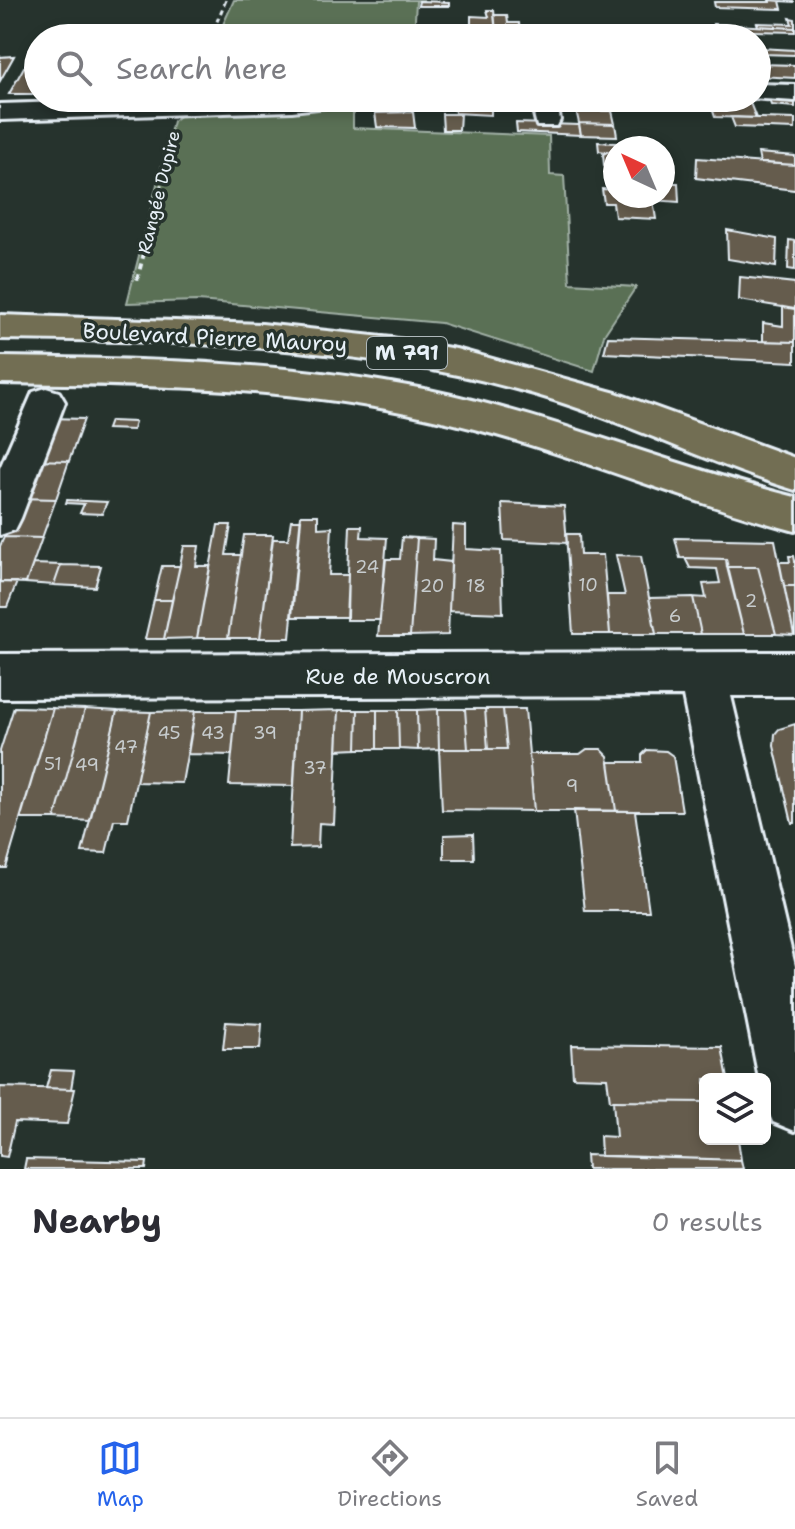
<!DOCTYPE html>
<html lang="en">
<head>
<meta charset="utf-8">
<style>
  :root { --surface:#fff; --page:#f2f2f3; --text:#2b2b33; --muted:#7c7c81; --line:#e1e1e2; --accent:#2563eb }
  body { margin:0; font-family:"Shantell Sans",sans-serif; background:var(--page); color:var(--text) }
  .controls { position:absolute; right:24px; bottom:24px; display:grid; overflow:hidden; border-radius:12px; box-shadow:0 4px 12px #0003 }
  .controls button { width:72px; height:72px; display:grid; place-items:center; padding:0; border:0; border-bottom:2px solid var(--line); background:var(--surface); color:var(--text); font:40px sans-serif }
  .compass { position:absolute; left:603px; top:136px; width:72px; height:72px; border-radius:50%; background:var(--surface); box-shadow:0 4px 12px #0003; rotate:316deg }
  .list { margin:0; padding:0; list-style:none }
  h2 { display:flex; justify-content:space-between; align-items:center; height:104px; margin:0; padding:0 32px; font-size:34px }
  h2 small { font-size:26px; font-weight:400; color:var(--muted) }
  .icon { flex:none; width:44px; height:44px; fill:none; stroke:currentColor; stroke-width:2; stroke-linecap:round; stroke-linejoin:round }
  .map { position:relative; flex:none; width:795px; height:1169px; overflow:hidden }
  .search { position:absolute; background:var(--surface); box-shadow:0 4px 12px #0003; left:24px; right:24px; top:24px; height:88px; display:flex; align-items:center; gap:20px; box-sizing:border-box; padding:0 28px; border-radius:44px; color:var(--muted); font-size:30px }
  .sheet { height:248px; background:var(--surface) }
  nav { display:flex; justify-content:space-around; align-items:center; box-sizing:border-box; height:112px; border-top:2px solid var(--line); background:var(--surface); font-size:22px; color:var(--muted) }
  nav a { display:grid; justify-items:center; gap:4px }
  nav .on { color:var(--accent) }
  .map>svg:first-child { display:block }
  .green { fill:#5a7054; stroke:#a1b0a6; stroke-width:2 }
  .building { fill:#655c4e; stroke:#e8f1f8; stroke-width:2 }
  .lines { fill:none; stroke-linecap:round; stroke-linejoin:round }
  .minor-casing { stroke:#e8f1f8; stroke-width:6 }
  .major-casing { stroke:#e8f1f8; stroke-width:6 }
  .path-far1 { stroke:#e8f1f8; stroke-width:3; stroke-dasharray:5 4; stroke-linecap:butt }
  .path { stroke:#e8f1f8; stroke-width:4; stroke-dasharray:6 5; stroke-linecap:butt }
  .minor { fill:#26332d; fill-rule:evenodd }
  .major { fill:#726e52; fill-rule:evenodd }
  .labels { text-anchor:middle; stroke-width:7; stroke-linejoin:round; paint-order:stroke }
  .far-street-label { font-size:18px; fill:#e8f1f8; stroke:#26332d }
  .number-label { font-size:18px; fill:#c7ccce }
  .shield { fill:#26332d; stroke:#aeb8bb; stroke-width:2 }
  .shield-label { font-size:20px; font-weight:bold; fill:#e8f1f8 }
  .street-label { font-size:22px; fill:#e8f1f8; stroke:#26332d }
</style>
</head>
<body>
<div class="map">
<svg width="795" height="1169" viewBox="0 0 795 1169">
  <rect width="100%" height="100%" fill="#26332d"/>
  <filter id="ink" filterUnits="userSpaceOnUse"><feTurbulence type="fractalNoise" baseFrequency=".0125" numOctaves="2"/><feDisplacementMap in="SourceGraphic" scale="16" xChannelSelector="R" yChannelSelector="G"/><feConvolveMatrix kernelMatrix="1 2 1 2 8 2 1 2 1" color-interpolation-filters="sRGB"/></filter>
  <g filter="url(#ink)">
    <!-- green -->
    <path class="green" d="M 234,0 L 424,0 L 416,1 L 414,38 L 217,38 Z
      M 353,104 L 353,128 L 549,136 L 550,175 L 564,176 L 570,283 L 636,287 L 604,335 L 594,371 L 441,323 L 198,301 L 127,303 L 173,121 L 189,109 Z"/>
    <!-- building -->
    <path class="building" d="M 769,0 L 795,2 L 780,1 L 782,9 L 715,7 L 714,2 L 770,2 Z
      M 419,1 L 449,2 L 449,6 L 418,6 Z
      M 487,10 L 494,10 L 496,33 L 471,33 L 471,16 L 489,17 Z
      M 494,15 L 507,15 L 508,23 L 519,23 L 520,33 L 496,33 Z
      M 790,18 L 795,19 L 795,28 L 758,26 L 757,23 L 792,24 Z
      M 713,24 L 795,28 L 795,32 L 714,30 Z
      M 759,48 L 795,50 L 795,55 L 761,54 Z
      M 14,56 L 0,81 L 0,57 Z
      M 757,60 L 759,64 L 795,65 L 795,78 L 757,76 Z
      M 24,67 L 38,67 L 38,94 L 9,94 Z
      M 768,97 L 795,98 L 795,107 L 771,105 Z
      M 375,98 L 397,98 L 399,112 L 376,113 Z
      M 442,98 L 477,98 L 478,105 L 454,104 L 454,102 L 442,101 Z
      M 609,98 L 612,111 L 587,110 L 586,102 L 575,101 L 574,98 Z
      M 722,98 L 748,98 L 756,118 L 715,117 L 711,105 L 725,106 Z
      M 454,104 L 491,106 L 491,115 L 455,113 Z
      M 576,110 L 612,111 L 615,124 L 579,123 Z
      M 413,112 L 415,128 L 377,127 L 375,113 Z
      M 442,114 L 460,114 L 459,130 L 443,130 Z
      M 731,117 L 795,119 L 795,129 L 735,127 Z
      M 516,123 L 579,125 L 581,135 L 517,132 Z
      M 579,123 L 615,124 L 617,136 L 581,135 Z
      M 598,142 L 647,145 L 647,148 L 615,148 L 615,165 L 604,165 L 603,154 L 607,152 L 599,151 Z
      M 758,153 L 795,156 L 795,165 L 760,163 Z
      M 697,158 L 795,165 L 795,190 L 696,178 Z
      M 663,183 L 678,183 L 679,202 L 653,200 L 656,219 L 615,217 L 613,203 L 604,203 L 602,189 L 615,190 L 615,196 L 663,196 Z
      M 727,230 L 777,239 L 776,267 L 728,259 Z
      M 789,240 L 795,241 L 795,270 L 788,269 Z
      M 740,277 L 795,283 L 795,309 L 739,300 Z
      M 783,307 L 795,309 L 795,342 L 763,341 L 763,323 L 783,326 Z
      M 608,337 L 795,342 L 795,362 L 604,353 Z
      M 50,418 L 84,419 L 69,461 L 34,460 Z
      M 110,421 L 135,422 L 133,430 L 107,429 Z
      M 34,460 L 69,461 L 56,499 L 19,498 Z
      M 19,498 L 56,499 L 42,538 L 4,537 Z
      M 67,500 L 85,501 L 107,502 L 102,514 L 80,513 L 84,504 L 66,503 Z
      M 502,503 L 564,506 L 567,543 L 504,540 Z
      M 301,515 L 318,515 L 318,528 L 332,527 L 329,575 L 348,575 L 347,617 L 291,617 Z
      M 291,520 L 301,520 L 290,638 L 260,638 L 273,539 L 288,539 Z
      M 218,525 L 231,525 L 226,555 L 241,555 L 228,638 L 197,638 Z
      M 453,525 L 466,526 L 466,549 L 501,551 L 503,613 L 449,611 Z
      M 350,526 L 362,526 L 361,537 L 387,538 L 380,620 L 346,620 Z
      M 566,534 L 579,534 L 580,555 L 603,555 L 610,634 L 573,634 Z
      M 244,535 L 273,535 L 260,638 L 228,638 Z
      M 4,537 L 42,538 L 26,583 L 0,582 L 0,546 Z
      M 402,537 L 417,538 L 410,636 L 378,636 L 386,559 L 400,559 Z
      M 417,538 L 434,539 L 433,560 L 451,562 L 448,635 L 410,636 Z
      M 675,538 L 775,540 L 794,635 L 776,634 L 758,567 L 727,567 L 726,559 L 680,558 Z
      M 184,546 L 199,546 L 196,566 L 210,566 L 197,638 L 164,639 Z
      M 616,555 L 641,556 L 656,634 L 610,634 L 607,595 L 625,595 Z
      M 789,556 L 794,556 L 795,561 L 795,586 L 784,586 L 779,562 L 790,562 Z
      M 685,558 L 726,559 L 744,634 L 701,634 L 693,597 L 706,598 L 703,584 L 720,583 L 717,569 L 690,568 Z
      M 33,564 L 61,565 L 54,585 L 26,583 Z
      M 61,565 L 101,566 L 95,587 L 54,585 Z
      M 162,566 L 180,566 L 172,600 L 154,600 Z
      M 727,567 L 758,567 L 776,634 L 744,634 Z
      M 0,582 L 17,582 L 7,607 L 0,607 Z
      M 784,586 L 795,586 L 795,635 L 794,635 Z
      M 693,597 L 701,634 L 656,634 L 649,598 Z
      M 154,600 L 172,600 L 164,639 L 145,639 Z
      M 14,707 L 53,708 L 6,868 L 0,868 L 0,751 Z
      M 53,708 L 85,709 L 55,819 L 20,819 Z
      M 85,709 L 117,711 L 90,821 L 55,819 Z
      M 438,709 L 439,749 L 418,750 L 417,710 Z
      M 438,709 L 465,709 L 468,749 L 439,749 Z
      M 465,709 L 485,709 L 488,749 L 468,749 Z
      M 485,709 L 503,709 L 507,749 L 488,749 Z
      M 503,709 L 525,709 L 534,811 L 442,810 L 439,749 L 507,749 Z
      M 339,710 L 358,710 L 357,749 L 337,750 Z
      M 339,710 L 334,824 L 319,823 L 318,847 L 290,848 L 298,711 Z
      M 358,710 L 377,710 L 377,749 L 357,749 Z
      M 377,710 L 398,710 L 399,749 L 377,749 Z
      M 398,710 L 417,710 L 418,750 L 399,749 Z
      M 117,711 L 151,712 L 128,820 L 114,820 L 106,853 L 82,852 Z
      M 195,711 L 236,711 L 232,755 L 188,754 Z
      M 195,711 L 182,783 L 136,782 L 151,712 Z
      M 236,711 L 298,711 L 294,786 L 229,785 Z
      M 795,724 L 795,823 L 792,823 L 774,746 L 775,734 L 779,729 Z
      M 587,749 L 601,749 L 608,756 L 616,811 L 534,811 L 529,754 L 580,754 Z
      M 647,750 L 666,751 L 673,756 L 682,811 L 616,811 L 609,762 L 642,762 L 642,755 Z
      M 574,810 L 635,811 L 649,911 L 585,911 Z
      M 473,834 L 474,859 L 444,859 L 444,835 Z
      M 226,1022 L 262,1024 L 260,1049 L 223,1049 Z
      M 571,1045 L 722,1047 L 728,1079 L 705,1079 L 705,1102 L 610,1101 L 607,1078 L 573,1077 Z
      M 51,1070 L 74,1071 L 71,1089 L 46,1088 Z
      M 0,1087 L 75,1089 L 67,1124 L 15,1122 L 7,1157 L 0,1156 Z
      M 613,1101 L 705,1102 L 705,1139 L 738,1139 L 741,1160 L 601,1156 L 600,1136 L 616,1137 Z
      M 586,1155 L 741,1160 L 743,1169 L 587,1169 Z
      M 26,1159 L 147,1162 L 146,1169 L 24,1169 Z"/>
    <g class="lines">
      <!-- minor casing -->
      <g class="minor-casing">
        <path id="minor" d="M 757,84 L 795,85 L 795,101 L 750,98 L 757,98 Z
          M 197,98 L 356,98 L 352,104 L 292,111 L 0,120 L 0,104 Z
          M 530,98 L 556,98 L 560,120 L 557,126 L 537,126 Z
          M 46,388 L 59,392 L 65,402 L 21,518 L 15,530 L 0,535 L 0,468 L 33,392 Z
          M 795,652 L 795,696 L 731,696 L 795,966 L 795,1131 L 773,1122 L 765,1103 L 765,1079 L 759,1079 L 683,696 L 0,698 L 0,654 Z"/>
      </g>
      <!-- major casing -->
      <g class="major-casing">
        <path id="major" d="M 0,315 L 262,324 L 392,338 L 456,349 L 616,393 L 795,458 L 795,490 C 700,461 612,414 516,389 C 348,344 173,341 0,339 Z
          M 0,357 C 143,359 288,361 429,390 C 553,416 672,466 795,497 L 795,531 C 672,498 554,445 429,418 C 289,386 143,385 0,383 Z"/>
      </g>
      <!-- path-far1 -->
      <path class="path-far1" d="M 210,38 L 226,0
        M 160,189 L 174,134"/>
      <!-- path -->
      <path class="path" d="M 137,280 L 161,187"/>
      <!-- minor -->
      <use href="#minor" class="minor"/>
      <!-- major -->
      <use href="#major" class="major"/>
    </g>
  </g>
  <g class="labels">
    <!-- far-street labels -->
    <g class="far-street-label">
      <text transform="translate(159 192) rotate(-76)" y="6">Rangée Dupire</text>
    </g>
    <!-- number labels -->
    <g class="number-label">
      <text x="367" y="573">24</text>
      <text x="588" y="591">10</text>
      <text x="432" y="592">20</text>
      <text x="476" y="592">18</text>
      <text x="751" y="607">2</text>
      <text x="675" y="622">6</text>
      <text x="169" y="739">45</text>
      <text x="213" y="739">43</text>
      <text x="265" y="739">39</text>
      <text x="126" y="753">47</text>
      <text x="53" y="770">51</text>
      <text x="87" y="771">49</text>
      <text x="315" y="774">37</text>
      <text x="572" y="792">9</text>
    </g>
    <!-- shield labels -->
    <rect class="shield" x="367" y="337" width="80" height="32" rx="6"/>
    <g class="shield-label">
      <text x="407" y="360">M 791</text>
    </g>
    <!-- street labels -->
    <g class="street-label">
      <text transform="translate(215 337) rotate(3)" y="8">Boulevard Pierre Mauroy</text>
      <text x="398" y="684">Rue de Mouscron</text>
    </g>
  </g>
</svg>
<div class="controls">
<button><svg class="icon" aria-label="layers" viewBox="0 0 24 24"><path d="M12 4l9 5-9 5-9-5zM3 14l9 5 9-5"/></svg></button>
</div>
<svg class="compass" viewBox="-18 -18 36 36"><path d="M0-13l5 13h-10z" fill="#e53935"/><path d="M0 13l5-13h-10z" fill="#7c7c81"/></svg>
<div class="search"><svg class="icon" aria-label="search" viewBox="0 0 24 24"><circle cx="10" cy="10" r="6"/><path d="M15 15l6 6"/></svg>Search here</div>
</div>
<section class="sheet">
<h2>Nearby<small>0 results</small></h2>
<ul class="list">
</ul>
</section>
<nav>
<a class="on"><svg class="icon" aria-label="map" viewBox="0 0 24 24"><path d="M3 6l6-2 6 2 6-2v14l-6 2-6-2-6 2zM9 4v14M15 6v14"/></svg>Map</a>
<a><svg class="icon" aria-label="directions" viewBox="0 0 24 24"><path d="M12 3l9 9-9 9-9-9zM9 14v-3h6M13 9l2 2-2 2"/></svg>Directions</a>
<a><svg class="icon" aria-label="saved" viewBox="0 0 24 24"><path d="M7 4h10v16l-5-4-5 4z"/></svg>Saved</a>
</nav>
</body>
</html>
